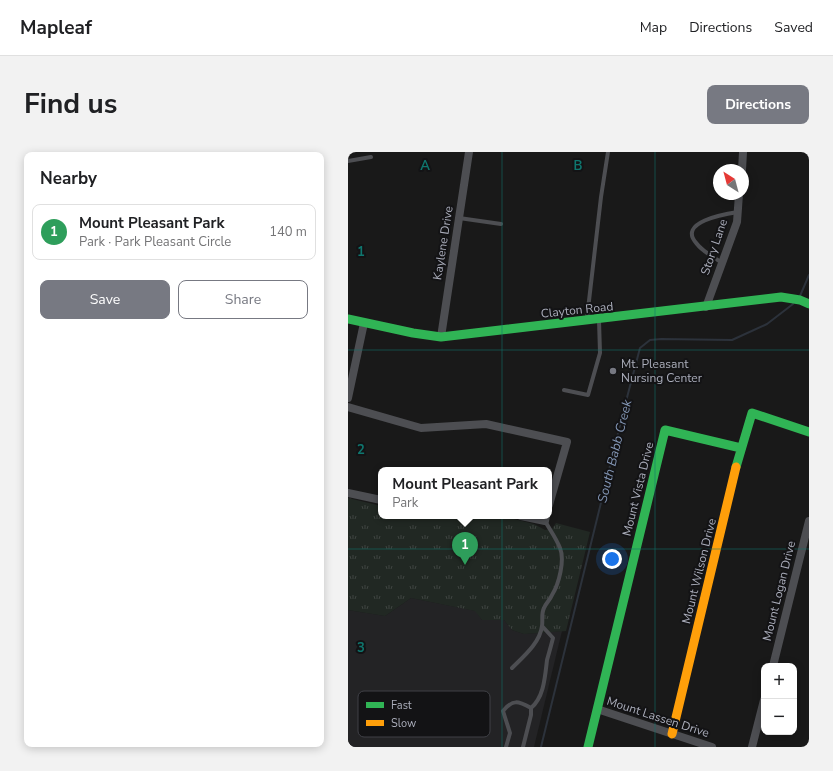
<!DOCTYPE html>
<html lang="en">
<head>
<meta charset="utf-8">
<style>
  :root { --surface:#fff; --page:#f2f2f2; --text:#202124; --muted:#757577; --line:#e0e0e0; --accent:#777982 }
  body { margin:0; font-family:"Nunito Sans",sans-serif; background:var(--page); color:var(--text) }
  .controls { position:absolute; right:12px; bottom:12px; display:grid; overflow:hidden; border-radius:8px; box-shadow:0 2px 10px #0003 }
  .controls button { width:36px; height:36px; display:grid; place-items:center; padding:0; border:0; border-bottom:1px solid var(--line); background:var(--surface); color:var(--text); font:20px sans-serif }
  .compass { position:absolute; left:365px; top:12px; width:36px; height:36px; border-radius:50%; background:var(--surface); box-shadow:0 2px 10px #0003; rotate:324deg }
  .you { position:absolute; left:264px; top:407px; width:14px; height:14px; margin:-10px; border:3px solid #fff; border-radius:50%; background:#1a73e8; box-shadow:0 0 0 6px #1a73e833 }
  .badge { display:grid; place-items:center; width:26px; height:26px; border-radius:50%; background:var(--accent); color:#fff; font-size:13px; font-weight:700 }
  .pin { position:absolute; translate:-50% -33px; filter:drop-shadow(0 1px 2px #0008) }
  .pin::after { content:''; position:absolute; top:21px; width:14px; height:12px; background:inherit; clip-path:polygon(0 0,100% 0,50% 100%) }
  .popup { position:absolute; left:30px; top:315px; width:174px; height:52px; box-sizing:border-box; display:grid; place-content:center; border-radius:8px; background:var(--surface); filter:drop-shadow(0 1px 3px #0005); font-size:13px; white-space:nowrap; color:var(--muted) }
  .popup b { font-size:15px; color:var(--text) }
  .popup::after { content:''; position:absolute; left:50%; top:100%; margin-left:-8px; border:8px solid transparent; border-top-color:var(--surface) }
  .list { margin:0; padding:0; list-style:none }
  h2 { display:flex; justify-content:space-between; align-items:center; height:52px; margin:0; padding:0 16px; font-size:17px }
  h2 small { font-size:13px; font-weight:400; color:var(--muted) }
  .list li { display:grid; grid-template-columns:26px 1fr auto; gap:12px; align-items:center; box-sizing:border-box; height:56px; margin:0 8px 8px; padding:0 8px; border:1px solid var(--line); border-radius:8px }
  .list b { display:block; font-size:15px; white-space:nowrap }
  .list p { margin:0; font-size:13px; white-space:nowrap; color:var(--muted) }
  .list em { font-size:13px; font-style:normal; color:var(--muted) }
  .actions { display:flex; gap:8px; padding:12px 16px }
  .actions a { flex:1; padding:9px 0; border:1px solid var(--accent); border-radius:8px; text-align:center; font-size:14px; color:var(--accent) }
  .actions .main { background:var(--accent); color:#fff }
  .map { position:relative; flex:none; width:461px; height:595px; overflow:hidden; border-radius:8px }
  header { display:flex; align-items:center; gap:24px; box-sizing:border-box; height:56px; padding:0 20px; background:var(--surface); border-bottom:1px solid var(--line) }
  header strong { font-size:19px }
  nav { display:flex; gap:22px; margin-inline-start:auto; font-size:14px }
  .intro { display:flex; align-items:center; justify-content:space-between; box-sizing:border-box; height:96px; padding:0 24px }
  h1 { margin:0; font-size:28px }
  .button { padding:10px 18px; border-radius:8px; background:var(--accent); color:#fff; font-size:14px; font-weight:700 }
  main { display:flex; gap:24px; padding:0 24px }
  aside { flex:1; background:var(--surface); border-radius:8px; box-shadow:0 2px 10px #0003 }
  .map>svg:first-child { display:block }
  .built { fill:#232325 }
  .park { fill:url(#park-tufts) }
  .lines { fill:none; stroke-linecap:round; stroke-linejoin:round }
  .stream { stroke:#2c323b; stroke-width:2 }
  .lane { stroke:#4d4e52; stroke-width:4 }
  .street { stroke:#4d4e52; stroke-width:8 }
  .fast { stroke:#30b455; stroke-width:9 }
  .slow { stroke:#ff9f0a; stroke-width:9 }
  .grid { fill:none; stroke:#0f766e; stroke-width:1; stroke-opacity:0.55 }
  .poi-dot { fill:#777982; stroke:#131315; stroke-width:1.5 }
  .labels { text-anchor:middle; stroke-width:4; stroke-linejoin:round; paint-order:stroke }
  .street-label { font-size:12px; fill:#aaadba; stroke:#131315 }
  .poi-label { font-size:12px; fill:#aaadba; stroke:#131315; text-anchor:start }
  .water-label { font-size:13px; font-style:italic; fill:#8295b4; stroke:#131315 }
  .key { fill:#131315; stroke:#404147; stroke-width:1 }
  .key-label { font-size:11px; fill:#aaadba }
  .grid-label { font-size:13px; text-anchor:middle; font-weight:bold; fill:#0f766e; stroke:#131315; stroke-width:4; stroke-linejoin:round; paint-order:stroke }
</style>
</head>
<body>
<header>
<strong>Mapleaf</strong>
<nav><a>Map</a><a>Directions</a><a>Saved</a></nav>
</header>
<div class="intro"><h1>Find us</h1><a class="button">Directions</a></div>
<main>
<aside>
<h2>Nearby<small></small></h2>
<ul class="list">
<li><span class="badge" style="background:#2e9e5b">1</span><div><b>Mount Pleasant Park</b><p>Park · Park Pleasant Circle</p></div><em>140 m</em></li>
</ul>
<div class="actions"><a class="main">Save</a><a>Share</a></div>
</aside>
<div class="map">
<svg width="461" height="595" viewBox="0 0 461 595">
  <defs>
    <pattern id="park-tufts" width="24" height="20" patternUnits="userSpaceOnUse"><rect width="24" height="20" fill="#212823"/><path d="M3 7l-1-3M5 7V3M7 7l1-3M15 17l-1-3M17 17v-4M19 17l1-3" fill="none" stroke="#3f4441"/></pattern>
  </defs>
  <rect width="100%" height="100%" fill="#191919"/>
  <!-- built -->
  <path class="built" d="M 63,446 L 128,459 L 134,468 L 156,468 L 164,478 L 176,482 L 214,479 L 186,595 L 0,595 L 0,458 L 37,464 Z"/>
  <!-- park -->
  <path class="park" d="M 0,346 L 33,354 L 33,364 L 154,364 L 186,372 L 197,378 L 204,377 L 208,371 L 242,380 L 218,479 L 176,482 L 164,478 L 156,468 L 134,468 L 127,459 L 63,446 L 37,464 L 0,458 Z"/>
  <g class="lines">
    <!-- stream -->
    <path class="stream" d="M 452,144 L 461,123
      M 193,595 L 276,257 L 292,196 L 302,188 L 313,187 L 384,188 L 419,172 L 445,152"/>
    <!-- lane -->
    <path class="lane" d="M 0,9 L 23,5
      M 111,66 L 153,72
      M 374,111 C 366,105 355,100 349,92 C 328,70 377,62 390,60
      M 239,166 L 253,45 L 260,0
      M 216,238 L 240,243 L 252,201 L 251,168
      M 164,516 C 175,505 192,491 194,474 C 195,468 193,462 196,456 C 198,451 202,448 204,443 C 211,432 217,408 212,396 C 208,386 202,378 197,369
      M 183,556 C 196,545 197,525 199,508 C 201,501 203,494 205,486 L 194,474
      M 158,595 L 162,581 L 155,559 C 165,547 170,549 183,556
      M 175,595 L 183,563 L 183,556"/>
    <!-- street -->
    <path class="street" d="M 394,18 L 395,0
      M 358,155 L 389,70 L 391,42
      M 93,185 L 121,0
      M 0,246 L 16,171
      M 0,255 L 73,276 L 138,272 L 219,290 L 201,353
      M 0,341 L 33,348
      M 173,364 L 197,369 L 198,364
      M 425,514 L 461,369
      M 249,557 L 364,595
      M 404,595 L 416,548"/>
    <!-- fast -->
    <path class="fast" d="M 0,167 L 65,181 L 93,185 L 433,145 L 452,148 L 461,152
      M 388,315 L 404,261 L 461,280
      M 240,595 L 317,278 L 393,296"/>
    <!-- slow -->
    <path class="slow" d="M 324,582 L 388,315"/>
  </g>
  <!-- grid -->
  <path class="grid" d="M 154,0 L 154,595M 307,0 L 307,595M 0,198 L 461,198M 0,397 L 461,397"/>
  <!-- markers -->
  <circle class="poi-dot" cx="265" cy="219" r="4"/>
  <g class="labels">
    <!-- street labels -->
    <g class="street-label">
      <text transform="translate(95 91) rotate(-81)" y="4">Kaylene Drive</text>
      <text transform="translate(366 95) rotate(-71)" y="4">Story Lane</text>
      <text transform="translate(229 158) rotate(-6)" y="4">Clayton Road</text>
      <text transform="translate(290 337) rotate(-76)" y="4">Mount Vista Drive</text>
      <text transform="translate(351 419) rotate(-76)" y="4">Mount Wilson Drive</text>
      <text transform="translate(431 439) rotate(-76)" y="4">Mount Logan Drive</text>
      <text transform="translate(310 565) rotate(18)" y="4">Mount Lassen Drive</text>
    </g>
    <!-- poi labels -->
    <g class="poi-label">
      <text x="273" y="216">Mt. Pleasant<tspan x="273" dy="14">Nursing Center</tspan></text>
    </g>
    <!-- water labels -->
    <g class="water-label">
      <text transform="translate(266 299) rotate(-76)" y="5">South Babb Creek</text>
    </g>
  </g>
  <!-- legend -->
  <rect x="10" y="539" width="132" height="46" rx="6" class="key"/>
  <rect x="18" y="550" width="18" height="6" fill="#30b455"/>
  <rect x="18" y="568" width="18" height="6" fill="#ff9f0a"/>
  <g class="key-label">
    <text x="43" y="557">Fast</text>
    <text x="43" y="575">Slow</text>
  </g>
  <g class="grid-label">
    <text x="77" y="18">A</text>
    <text x="230" y="18">B</text>
    <text x="13" y="104">1</text>
    <text x="13" y="302">2</text>
    <text x="13" y="500">3</text>
  </g>
</svg>
<div class="controls">
<button>+</button>
<button>−</button>
</div>
<svg class="compass" viewBox="-18 -18 36 36"><path d="M0-13l5 13h-10z" fill="#e53935"/><path d="M0 13l5-13h-10z" fill="#757577"/></svg>
<div class="you"></div>
<div class="pin badge" style="left:117px;top:413px;background:#2e9e5b">1</div>
<div class="popup"><b>Mount Pleasant Park</b>Park</div>
</div>
</main>
</body>
</html>
